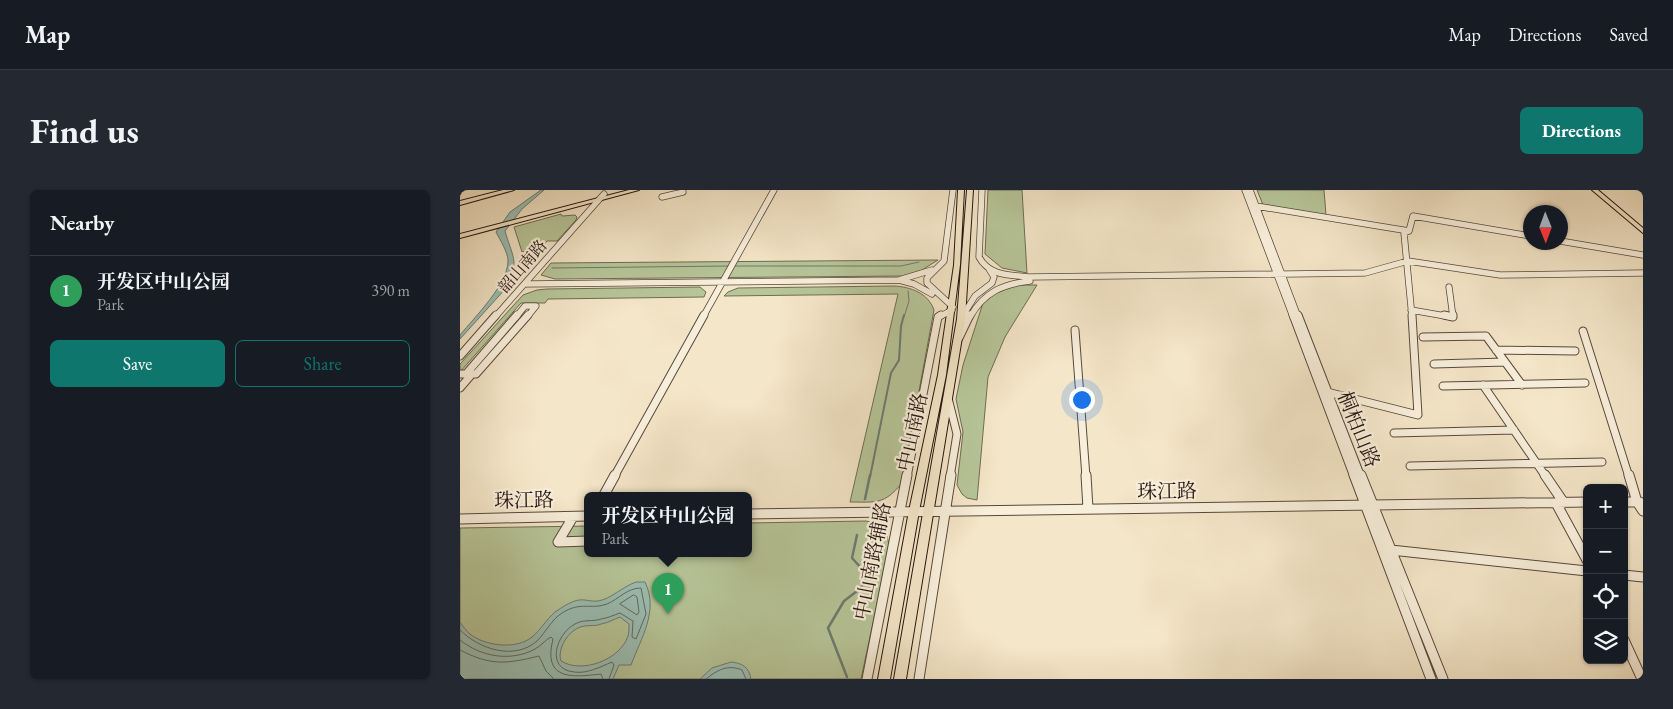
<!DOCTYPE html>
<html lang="en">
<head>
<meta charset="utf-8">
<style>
  :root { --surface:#171b24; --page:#242831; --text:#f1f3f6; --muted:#9ea1a6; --line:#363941; --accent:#0f766e }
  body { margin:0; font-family:"EB Garamond","Noto Serif SC",serif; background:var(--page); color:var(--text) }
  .controls { position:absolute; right:15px; bottom:15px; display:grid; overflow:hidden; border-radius:8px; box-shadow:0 1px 4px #0004 }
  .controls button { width:45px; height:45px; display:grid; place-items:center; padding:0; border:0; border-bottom:1px solid var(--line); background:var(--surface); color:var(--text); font:25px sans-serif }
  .compass { position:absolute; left:1063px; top:15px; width:45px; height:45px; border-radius:50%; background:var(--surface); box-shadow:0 1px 4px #0004; rotate:179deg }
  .you { position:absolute; left:621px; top:209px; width:18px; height:18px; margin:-12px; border:4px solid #fff; border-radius:50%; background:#1a73e8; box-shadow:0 0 0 8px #1a73e833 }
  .badge { display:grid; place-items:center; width:32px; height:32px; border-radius:50%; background:var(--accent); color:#fff; font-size:16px; font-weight:700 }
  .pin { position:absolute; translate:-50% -41px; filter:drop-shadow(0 1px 2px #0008) }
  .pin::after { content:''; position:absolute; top:26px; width:18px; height:15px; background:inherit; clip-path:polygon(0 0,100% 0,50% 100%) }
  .popup { position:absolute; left:124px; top:302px; width:168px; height:65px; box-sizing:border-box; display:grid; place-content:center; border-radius:8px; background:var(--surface); filter:drop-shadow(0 1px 4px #0005); font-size:16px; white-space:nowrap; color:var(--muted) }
  .popup b { font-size:19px; color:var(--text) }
  .popup::after { content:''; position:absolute; left:50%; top:100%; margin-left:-10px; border:10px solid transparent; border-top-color:var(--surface) }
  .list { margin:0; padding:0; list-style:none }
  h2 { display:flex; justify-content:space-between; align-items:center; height:65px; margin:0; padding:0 20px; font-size:21px }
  h2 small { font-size:16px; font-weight:400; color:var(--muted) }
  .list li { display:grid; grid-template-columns:32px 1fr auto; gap:15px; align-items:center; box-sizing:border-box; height:70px; padding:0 20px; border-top:1px solid var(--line) }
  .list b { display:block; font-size:19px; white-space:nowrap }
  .list p { margin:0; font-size:16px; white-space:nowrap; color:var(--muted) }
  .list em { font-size:16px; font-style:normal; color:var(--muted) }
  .actions { display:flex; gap:10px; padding:15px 20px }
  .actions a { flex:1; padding:11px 0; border:1px solid var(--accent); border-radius:8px; text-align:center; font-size:18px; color:var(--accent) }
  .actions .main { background:var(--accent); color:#fff }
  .icon { flex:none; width:28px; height:28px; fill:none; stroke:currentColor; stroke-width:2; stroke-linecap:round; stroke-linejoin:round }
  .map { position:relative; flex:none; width:1183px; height:489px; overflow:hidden; border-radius:8px }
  header { display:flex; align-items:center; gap:30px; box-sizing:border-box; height:70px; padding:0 25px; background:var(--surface); border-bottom:1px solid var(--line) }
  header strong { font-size:24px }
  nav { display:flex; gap:28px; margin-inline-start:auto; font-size:18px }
  .intro { display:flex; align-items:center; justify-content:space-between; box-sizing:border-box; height:120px; padding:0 30px }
  h1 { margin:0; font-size:35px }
  .button { padding:12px 22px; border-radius:8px; background:var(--accent); color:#fff; font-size:18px; font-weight:700 }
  main { display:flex; gap:30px; padding:0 30px }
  aside { flex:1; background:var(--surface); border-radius:8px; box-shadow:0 1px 4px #0004 }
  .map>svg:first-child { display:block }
  .green { fill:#b7c699; stroke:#6e6d54 }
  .water { fill:#9cc0b5; stroke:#6c7b73; fill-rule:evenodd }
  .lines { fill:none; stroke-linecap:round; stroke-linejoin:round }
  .shore { stroke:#606a62; stroke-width:1 }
  .stream-far2 { stroke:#6c7b73; stroke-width:1 }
  .stream-far1 { stroke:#6c7b73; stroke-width:2 }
  .stream { stroke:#6c7b73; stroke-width:2.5 }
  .minor-far2-casing { stroke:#58483d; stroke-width:7 }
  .minor-far1-casing { stroke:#58483d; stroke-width:9 }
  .minor-casing { stroke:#58483d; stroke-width:11 }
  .major-casing { stroke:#24140f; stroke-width:2 }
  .highway-casing { stroke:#24140f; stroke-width:2 }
  .minor-far2 { stroke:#f8efdb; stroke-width:5.5 }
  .minor-far1 { stroke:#f8efdb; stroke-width:7 }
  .minor { stroke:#f8efdb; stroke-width:9 }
  .major { fill:#f4e6c8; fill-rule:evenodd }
  .highway { fill:#f4e6c8; fill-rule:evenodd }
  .labels { text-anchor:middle; stroke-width:4.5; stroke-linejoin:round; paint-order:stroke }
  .far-street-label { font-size:16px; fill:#24140f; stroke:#f8efdb }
  .street-label { font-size:20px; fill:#24140f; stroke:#f8efdb }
</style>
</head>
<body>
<header>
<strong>Map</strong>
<nav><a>Map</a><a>Directions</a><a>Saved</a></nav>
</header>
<div class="intro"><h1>Find us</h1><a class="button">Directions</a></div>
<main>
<aside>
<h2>Nearby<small></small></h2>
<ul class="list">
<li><span class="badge" style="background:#2e9e5b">1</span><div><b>开发区中山公园</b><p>Park</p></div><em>390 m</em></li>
</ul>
<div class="actions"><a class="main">Save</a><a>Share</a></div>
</aside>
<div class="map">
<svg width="1183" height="489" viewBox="0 0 1183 489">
  <rect width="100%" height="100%" fill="#f4e6c8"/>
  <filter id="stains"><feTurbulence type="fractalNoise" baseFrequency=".004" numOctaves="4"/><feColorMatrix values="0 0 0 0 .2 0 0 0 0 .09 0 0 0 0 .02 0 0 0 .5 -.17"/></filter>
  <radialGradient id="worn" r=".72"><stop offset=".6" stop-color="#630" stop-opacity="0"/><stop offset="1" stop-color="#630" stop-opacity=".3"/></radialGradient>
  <!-- green -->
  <path class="green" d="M 528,0 L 562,0 L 567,83 L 542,78 L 525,64 Z
    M 797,0 L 864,0 L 866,25 L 803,15 Z
    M 101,24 L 102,26 L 115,25 L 117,27 L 116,30 L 97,51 L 87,51 L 82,57 L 62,62 L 54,37 Z
    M 478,70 L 462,80 L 442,86 L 95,89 L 81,85 L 91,73 Z
    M 558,95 L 577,95 L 545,147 L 528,187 L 517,310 L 507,308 L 502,304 L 497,295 L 503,242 L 496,209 L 503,175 L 523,113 L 534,103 Z
    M 434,96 C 451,97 468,103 474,120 L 442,293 C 424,315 416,312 390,312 L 438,104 L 264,106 L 268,102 L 278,98 Z
    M 240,97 L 246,102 L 244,107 L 88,109 L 85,113 L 61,113 L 0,182 L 0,174 L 63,105 L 77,100 L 87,99 Z
    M 406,331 C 423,334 428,342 429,358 L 401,489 L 0,489 L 0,338 L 128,336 L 128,363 L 288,363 L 288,333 Z"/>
  <!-- water -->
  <path class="water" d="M 81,0 L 84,0 L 62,19 L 45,41 C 52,66 60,71 47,97 L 0,149 L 0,145 C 15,127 48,94 48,71 C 48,62 40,50 36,42 L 50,22 Z
    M 176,392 L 185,392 C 199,421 181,448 171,475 L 159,475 L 153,489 L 0,489 L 0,432 C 3,436 6,441 10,444 C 25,456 56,460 72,447 C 81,440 90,424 98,420 C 104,416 112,411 119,410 C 125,409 132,412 138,411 C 151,409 162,397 176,392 ZM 160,427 L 169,434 C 169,438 169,442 168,446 C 160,470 122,484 101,471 C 97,460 107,443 118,438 C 126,434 134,437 141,434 C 148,433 154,429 160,427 Z
    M 271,472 C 282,473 289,477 291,489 L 240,489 L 252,478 Z"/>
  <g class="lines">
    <!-- shore -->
    <path class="shore" d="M 174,405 L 177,407 L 179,422 L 177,425 L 160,414 Z
      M 0,440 C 19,459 54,471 77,451 C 86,442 91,430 102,423 C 121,411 130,420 147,414 C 159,409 167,398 181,398 L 186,424 L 176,449 L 172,447 L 173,431 L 160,423 C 154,425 148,428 141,429 C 133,432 123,429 115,434 C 96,444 85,479 114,482 C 127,484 140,477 152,472 L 154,475 L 149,489
      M 0,450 C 21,467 51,472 75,459 C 81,456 85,450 91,447 L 93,449 C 83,489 109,488 141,484 L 143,489
      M 0,460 C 31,476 46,474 79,466 L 86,481 L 94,489
      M 246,489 C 257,480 268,474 282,480 L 286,489"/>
    <!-- stream-far2 -->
    <path class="stream-far2" d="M 274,76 L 441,76 L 459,72
      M 92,78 L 270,76
      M 444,127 L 449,111 L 448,101"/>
    <!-- stream-far1 -->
    <path class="stream-far1" d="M 410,287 L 431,183 L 439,170 L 441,136 L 444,125"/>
    <!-- stream -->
    <path class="stream" d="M 405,309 L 410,285
      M 387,487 L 368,438 L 384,411 L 401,398 L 405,389 L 402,379 L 392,368 L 397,345"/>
    <!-- minor-far2 casing -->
    <g class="minor-far2-casing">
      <path id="minor-far2" d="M 493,0 L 484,71 L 467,88 L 467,93 L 493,117
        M 522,0 L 519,67 C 529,86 550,85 569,87 L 905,83 L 948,71 L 1040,85 L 1183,83
        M 785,0 L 833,127
        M 790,0 L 838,127
        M 202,7 L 223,2 L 222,0
        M 796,16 L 949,41
        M 1100,51 L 1183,65
        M 472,80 L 439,90 L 454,94 L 472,104
        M 65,94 L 439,90
        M 989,97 L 993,127
        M 951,120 L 991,127
        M 35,127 L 144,4
        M 56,127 L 65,116 L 76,116 L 67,127
        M 243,127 L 314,0
        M 479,127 L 492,120
        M 502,127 L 515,106 L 532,93 L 534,87 L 529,79
        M 510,127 C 524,102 543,94 570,91
        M 952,127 L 944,43 L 949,41 L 953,26 L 1070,46"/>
    </g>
    <!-- minor-far1 casing -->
    <g class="minor-far1-casing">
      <path id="minor-far1" d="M 833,125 L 894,287
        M 838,125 L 901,287
        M 984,125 L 993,127 L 993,125
        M 501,129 L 503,125
        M 615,140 L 626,287
        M 1123,141 L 1169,287
        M 963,147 L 1026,146 L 1062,195
        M 499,148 L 510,125
        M 1036,160 L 1115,161
        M 0,166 L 36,125
        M 974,174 L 1045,172
        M 0,184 L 12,184 L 0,198
        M 6,184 L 57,125
        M 12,184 L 16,184 L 68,125
        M 1023,195 L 1086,287
        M 983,196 L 1125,193
        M 867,202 L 958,225 L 952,125
        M 488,208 L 497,244 L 490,287
        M 934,243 L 1054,240
        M 950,276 L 1142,272
        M 154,287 L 244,125
        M 447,287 L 478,127 L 481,125"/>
    </g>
    <!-- minor casing -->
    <g class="minor-casing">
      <path id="minor" d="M 626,285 L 628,319
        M 894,285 L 971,489
        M 901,285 L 983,489
        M 1085,285 L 1104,313
        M 1169,285 L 1177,312 L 1183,321
        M 144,305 L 155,285
        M 1164,312 L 1180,312
        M 1096,313 L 1127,370
        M 288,324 L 1127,312
        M 113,327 L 98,352 L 128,351
        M 0,329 L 128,326
        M 931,360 L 1127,381
        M 1164,385 L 1183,387
        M 1164,450 L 1182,489
        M 407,489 L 447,285
        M 459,489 L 491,285"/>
    </g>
    <!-- major casing -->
    <g class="major-casing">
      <path id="major" d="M 169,0 L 179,0 L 0,48 L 0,44 Z
        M 498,0 L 504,0 L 500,75 L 486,185 L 459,321 L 430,489 L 418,489 L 449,321 L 478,185 L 494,75 Z
        M 507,0 L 513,0 L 505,129 L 446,489 L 434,489 L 497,129 Z
        M 1132,0 L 1138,0 L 1183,38 L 1183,43 Z"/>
    </g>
    <!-- highway casing -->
    <g class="highway-casing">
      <path id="highway" d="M 43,0 L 54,0 L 0,15 L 0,11 Z"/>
    </g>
    <!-- minor-far2 -->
    <use href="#minor-far2" class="minor-far2"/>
    <!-- minor-far1 -->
    <use href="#minor-far1" class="minor-far1"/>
    <!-- minor -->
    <use href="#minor" class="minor"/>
    <!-- major -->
    <use href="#major" class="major"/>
    <!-- highway -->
    <use href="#highway" class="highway"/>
  </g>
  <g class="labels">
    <!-- far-street labels -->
    <g class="far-street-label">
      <text transform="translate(62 76) rotate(-49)" y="6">韶山南路</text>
    </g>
    <!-- street labels -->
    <g class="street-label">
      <text transform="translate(899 239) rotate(68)" y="7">桐柏山路</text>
      <text transform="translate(452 242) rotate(-78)" y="7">中山南路</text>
      <text transform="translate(707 301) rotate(-1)" y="7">珠江路</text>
      <text transform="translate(64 310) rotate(-1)" y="7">珠江路</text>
      <text transform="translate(412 371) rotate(-79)" y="7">中山南路辅路</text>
    </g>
  </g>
  <rect width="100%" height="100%" filter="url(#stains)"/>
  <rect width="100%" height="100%" fill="url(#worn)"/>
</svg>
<div class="controls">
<button>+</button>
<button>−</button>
<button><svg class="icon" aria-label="locate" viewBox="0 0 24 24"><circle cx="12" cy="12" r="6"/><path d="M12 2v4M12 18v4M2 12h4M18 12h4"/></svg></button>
<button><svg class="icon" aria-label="layers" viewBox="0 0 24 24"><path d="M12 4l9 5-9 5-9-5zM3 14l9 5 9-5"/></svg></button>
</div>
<svg class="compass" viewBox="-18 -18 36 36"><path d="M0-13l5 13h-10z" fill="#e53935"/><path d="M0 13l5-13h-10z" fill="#9ea1a6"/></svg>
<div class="you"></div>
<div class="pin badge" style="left:208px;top:424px;background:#2e9e5b">1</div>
<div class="popup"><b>开发区中山公园</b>Park</div>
</div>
</main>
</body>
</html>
